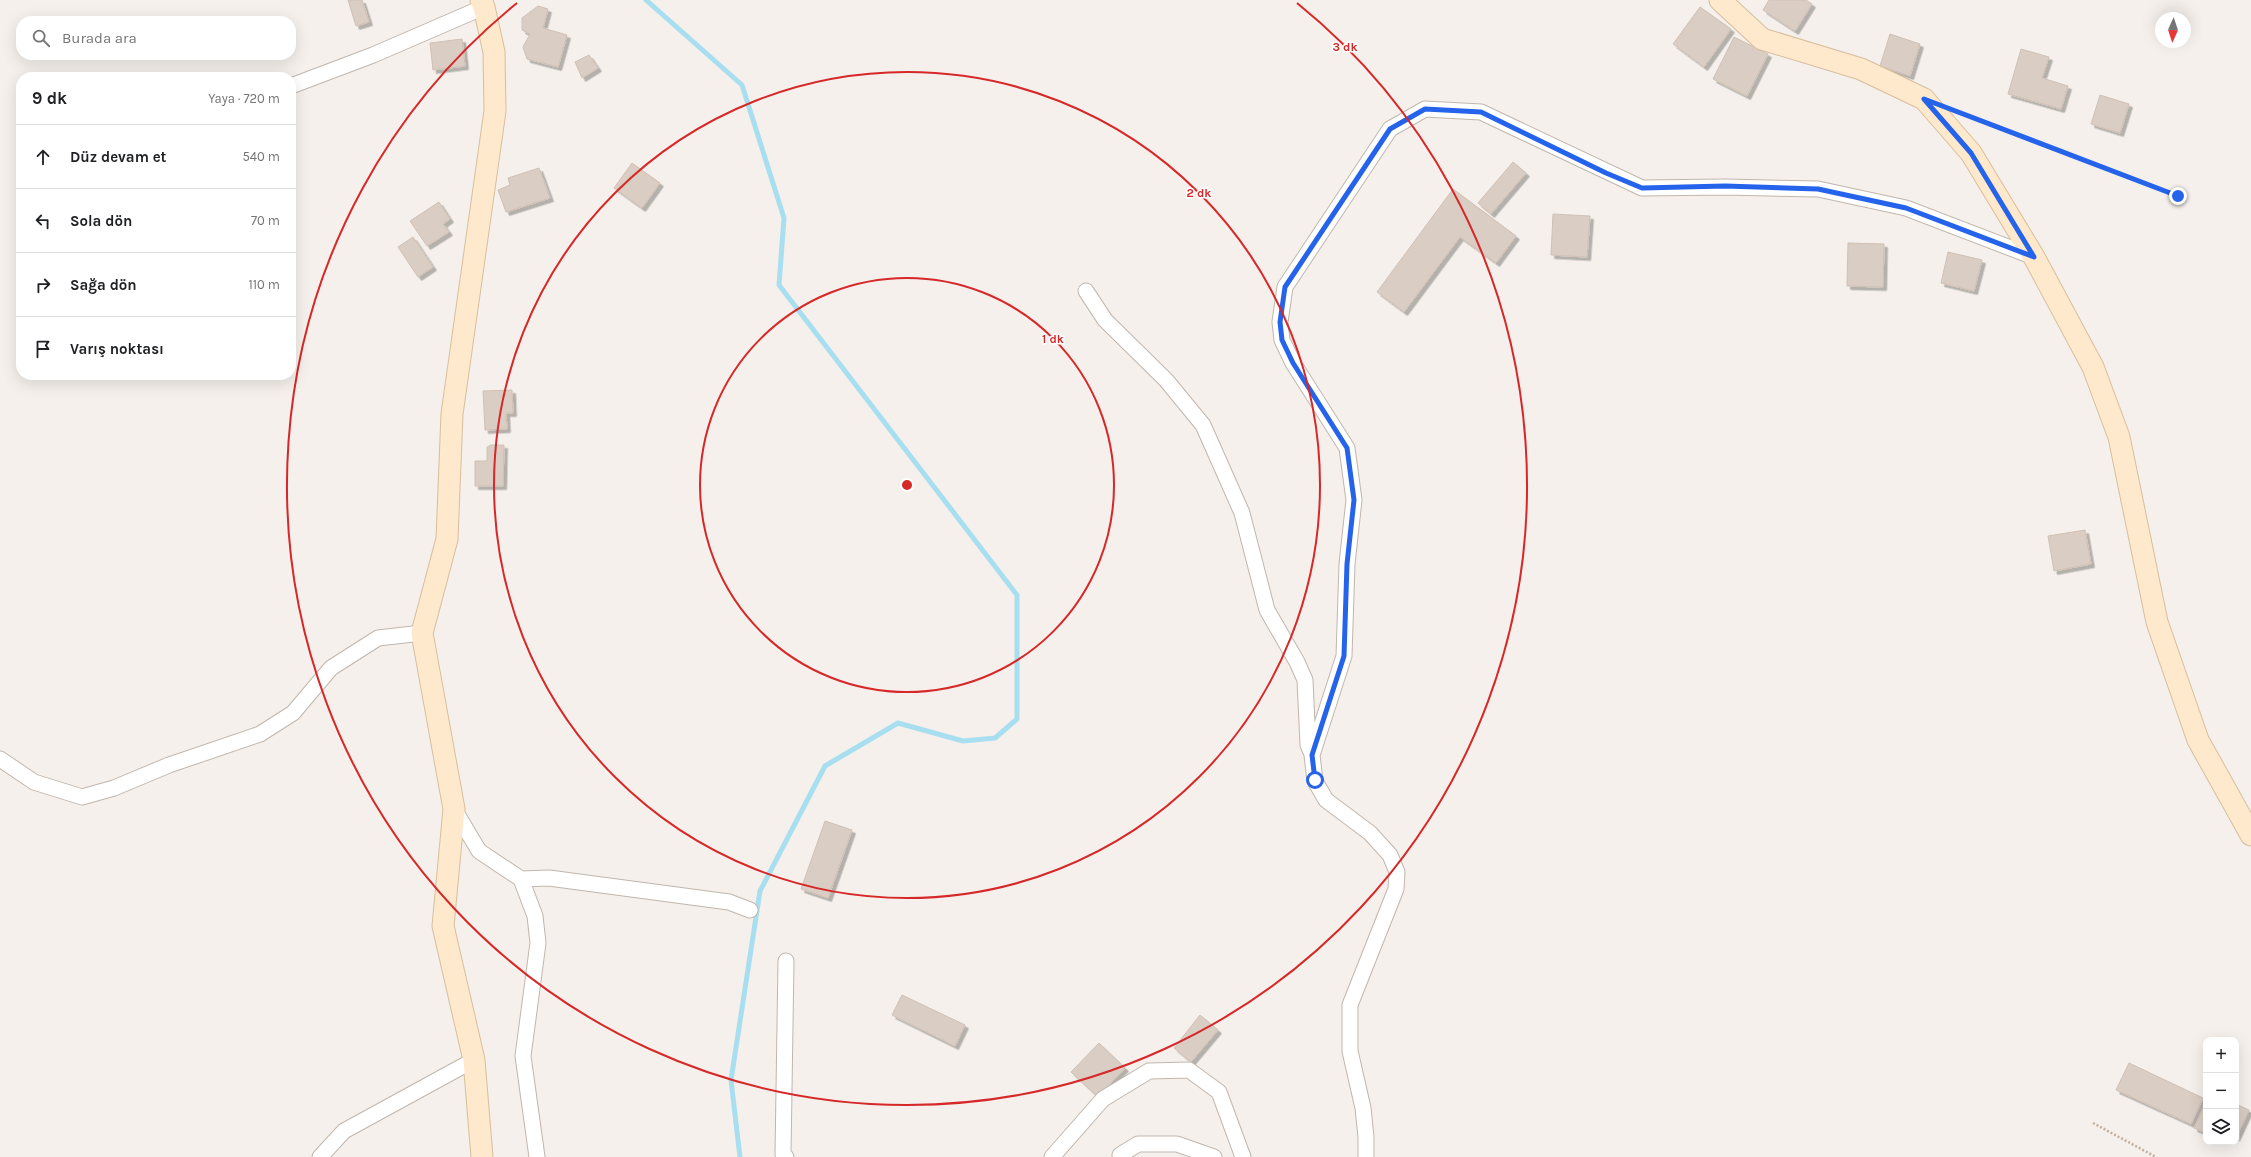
<!DOCTYPE html>
<html lang="tr">
<head>
<meta charset="utf-8">
<style>
  :root { --surface:#fff; --page:#f2f2f2; --text:#202124; --muted:#757577; --line:#e0e0e0 }
  body { margin:0; font-family:Karla,sans-serif; background:var(--page); color:var(--text) }
  .controls { position:absolute; right:12px; bottom:12px; display:grid; overflow:hidden; border-radius:8px; box-shadow:0 4px 16px #0002 }
  .controls button { width:36px; height:36px; display:grid; place-items:center; padding:0; border:0; border-bottom:1px solid var(--line); background:var(--surface); color:var(--text); font:20px sans-serif }
  .compass { position:absolute; left:2155px; top:12px; width:36px; height:36px; border-radius:50%; background:var(--surface); box-shadow:0 4px 16px #0002; rotate:183deg }
  .stop { position:absolute; width:12px; height:12px; margin:-9px; border:3px solid #2563eb; border-radius:50%; background:#fff }
  .stop.end { background:#2563eb; border-color:#fff; box-shadow:0 1px 4px #0008 }
  .list { margin:0; padding:0; list-style:none }
  h2 { display:flex; justify-content:space-between; align-items:center; height:52px; margin:0; padding:0 16px; font-size:17px }
  h2 small { font-size:13px; font-weight:400; color:var(--muted) }
  .list li { display:grid; grid-template-columns:26px 1fr auto; gap:12px; align-items:center; box-sizing:border-box; height:64px; padding:0 16px; border-top:1px solid var(--line) }
  .list b { display:block; font-size:15px; white-space:nowrap }
  .list em { font-size:13px; font-style:normal; color:var(--muted) }
  .icon { flex:none; width:22px; height:22px; fill:none; stroke:currentColor; stroke-width:2; stroke-linecap:round; stroke-linejoin:round }
  .map { position:relative; flex:none; width:2251px; height:1157px; overflow:hidden }
  .search { position:absolute; background:var(--surface); box-shadow:0 4px 16px #0002; left:16px; top:16px; width:280px; height:44px; display:flex; align-items:center; gap:10px; box-sizing:border-box; padding:0 14px; border-radius:16px; color:var(--muted); font-size:15px }
  .panel { position:absolute; background:var(--surface); box-shadow:0 4px 16px #0002; left:16px; top:72px; width:280px; height:308px; border-radius:16px }
  .map>svg:first-child { display:block }
  .lines { fill:none; stroke-linecap:round; stroke-linejoin:round }
  .stream { stroke:#a8dff0; stroke-width:5 }
  .building { fill:#dacdc3; stroke:#d1c0b3; filter:url(#shadow) }
  .street-casing { stroke:#c1b6ad; stroke-width:17 }
  .secondary-casing { stroke:#d7be9d; stroke-width:23 }
  .path { stroke:#c2af9e; stroke-width:2.5; stroke-dasharray:2 2; stroke-linecap:butt }
  .street { stroke:#fff; stroke-width:15 }
  .secondary { stroke:#fee9cc; stroke-width:21 }
  .route { stroke:#2563eb; stroke-width:5 }
  .ring { fill:none; stroke:#d62828; stroke-width:2 }
  .centre { fill:#d62828; stroke:#fff; stroke-width:2 }
  .ring-label { font-size:12px; text-anchor:middle; font-weight:bold; fill:#d62828; stroke:#fff; stroke-width:3; stroke-linejoin:round; paint-order:stroke }
</style>
</head>
<body>
<div class="map">
<svg width="2251" height="1157" viewBox="0 0 2251 1157">
  <defs>
    <filter id="shadow"><feDropShadow dx="3.5" dy="3.5" stdDeviation="0" flood-color="#0004"/></filter>
  </defs>
  <rect width="100%" height="100%" fill="#f5f0eb"/>
  <g class="lines">
    <!-- stream -->
    <path class="stream" d="M 646,0 L 742,85 L 784,218 L 779,285 L 1017,595 L 1017,719 L 995,738 L 963,741 L 898,723 L 825,766 L 760,891 L 731,1080 L 740,1157"/>
  </g>
  <!-- building -->
  <path class="building" d="M 348,0 L 362,0 L 369,22 L 356,26 Z
    M 1769,0 L 1806,0 L 1812,4 L 1795,31 L 1763,10 Z
    M 538,6 L 548,9 L 543,28 L 567,35 L 558,67 L 527,59 L 523,47 L 530,34 L 522,30 L 522,18 Z
    M 1700,7 L 1731,29 L 1704,67 L 1673,44 Z
    M 1890,34 L 1920,44 L 1910,76 L 1880,66 Z
    M 1734,37 L 1768,54 L 1747,96 L 1713,79 Z
    M 462,39 L 465,66 L 433,70 L 430,43 Z
    M 2021,49 L 2049,57 L 2042,78 L 2068,86 L 2061,109 L 2008,94 Z
    M 589,55 L 598,68 L 582,78 L 575,62 Z
    M 2100,95 L 2129,104 L 2120,133 L 2091,124 Z
    M 1513,162 L 1526,173 L 1491,214 L 1478,203 Z
    M 632,163 L 660,183 L 642,208 L 614,188 Z
    M 539,168 L 550,198 L 506,212 L 498,190 L 510,185 L 508,178 Z
    M 1453,189 L 1516,236 L 1496,263 L 1460,237 L 1404,312 L 1377,292 Z
    M 439,202 L 450,219 L 443,224 L 449,232 L 427,246 L 410,221 Z
    M 1553,214 L 1590,216 L 1587,257 L 1551,255 Z
    M 413,237 L 433,267 L 418,277 L 398,247 Z
    M 1848,243 L 1884,244 L 1883,287 L 1847,286 Z
    M 1948,252 L 1982,260 L 1974,291 L 1941,283 Z
    M 512,390 L 513,413 L 506,413 L 507,429 L 485,430 L 483,391 Z
    M 491,445 L 504,445 L 503,486 L 475,486 L 475,461 L 487,461 L 487,447 Z
    M 2085,530 L 2091,564 L 2054,571 L 2048,536 Z
    M 825,821 L 852,830 L 828,898 L 801,889 Z
    M 902,995 L 965,1025 L 955,1046 L 892,1015 Z
    M 1200,1015 L 1218,1030 L 1191,1062 L 1174,1048 Z
    M 1099,1043 L 1125,1068 L 1098,1097 L 1071,1072 Z
    M 2129,1063 L 2203,1098 L 2191,1124 L 2116,1090 Z
    M 2206,1103 L 2206,1133 L 2194,1128 Z
    M 2236,1104 L 2249,1110 L 2236,1138 Z"/>
  <g class="lines">
    <!-- street casing -->
    <g class="street-casing">
      <path id="street" d="M 291,86 L 373,55 L 484,7
        M 1086,291 L 1105,320 L 1166,380 L 1203,425 L 1242,513 L 1267,610 L 1297,662 L 1305,680 L 1308,745 L 1312,754
        M 0,759 L 34,782 L 82,797 L 114,788 L 169,765 L 260,734 L 293,713 L 331,668 L 378,638 L 422,633
        M 454,809 L 479,851 L 521,879 L 549,878 L 729,902 L 750,910
        M 521,879 L 535,916 L 538,943 L 523,1056 L 537,1157
        M 1120,1155 L 1138,1144 L 1177,1144 L 1214,1157
        M 320,1157 L 344,1131 L 474,1060
        M 786,1157 L 783,1154 L 786,961
        M 1052,1157 L 1103,1099 L 1149,1071 L 1189,1070 L 1219,1092 L 1243,1157
        M 1366,1157 L 1366,1137 L 1363,1108 L 1350,1051 L 1350,1005 L 1396,889 L 1397,872 L 1390,855 L 1370,833 L 1326,800 L 1315,781 L 1312,755 L 1344,656 L 1347,564 L 1354,500 L 1347,448 L 1293,363 L 1282,340 L 1280,322 L 1285,287 L 1390,129 L 1425,109 L 1481,112 L 1642,188 L 1725,187 L 1818,189 L 1906,208 L 2034,257"/>
    </g>
    <!-- secondary casing -->
    <g class="secondary-casing">
      <path id="secondary" d="M 481,0 L 484,7 L 494,52 L 495,111 L 452,414 L 447,539 L 422,633 L 454,809 L 443,926 L 474,1060 L 482,1157
        M 1720,0 L 1762,39 L 1861,69 L 1924,99 L 1971,153 L 2034,257 L 2093,367 L 2119,437 L 2157,622 L 2198,740 L 2251,835"/>
    </g>
    <!-- path -->
    <path class="path" d="M 1964,114 L 2178,196
      M 2093,1123 L 2156,1157"/>
    <!-- street -->
    <use href="#street" class="street"/>
    <!-- secondary -->
    <use href="#secondary" class="secondary"/>
  </g>
  <g class="lines">
    <!-- route -->
    <path class="route" d="M 1315,780 L 1312,755 L 1344,656 L 1347,564 L 1354,500 L 1347,448 L 1293,363 L 1282,340 L 1280,322 L 1285,287 L 1390,129 L 1425,109 L 1481,112 L 1606,173 L 1642,188 L 1725,186 L 1818,189 L 1906,208 L 2034,257 L 1971,153 L 1924,99 L 2178,196"/>
  </g>
  <!-- distance rings -->
  <g class="ring">
    <circle cx="907" cy="485" r="207"/>
    <circle cx="907" cy="485" r="413"/>
    <path d="M1297 3A620 620 0 1 1 517 3"/>
  </g>
  <circle cx="907" cy="485" r="6" class="centre"/>
  <g class="ring-label">
    <text x="1345" y="51">3 dk</text>
    <text x="1199" y="197">2 dk</text>
    <text x="1053" y="343">1 dk</text>
  </g>
</svg>
<div class="controls">
<button>+</button>
<button>−</button>
<button><svg class="icon" aria-label="layers" viewBox="0 0 24 24"><path d="M12 4l9 5-9 5-9-5zM3 14l9 5 9-5"/></svg></button>
</div>
<svg class="compass" viewBox="-18 -18 36 36"><path d="M0-13l5 13h-10z" fill="#e53935"/><path d="M0 13l5-13h-10z" fill="#757577"/></svg>
<div class="stop" style="left:1315px;top:780px"></div>
<div class="stop end" style="left:2178px;top:196px"></div>
<div class="search"><svg class="icon" aria-label="search" viewBox="0 0 24 24"><circle cx="10" cy="10" r="6"/><path d="M15 15l6 6"/></svg>Burada ara</div>
<section class="panel">
<h2>9 dk<small>Yaya · 720 m</small></h2>
<ul class="list">
<li><svg class="icon" aria-label="ahead" viewBox="0 0 24 24"><path d="M12 20V5M6 11l6-6 6 6"/></svg><div><b>Düz devam et</b></div><em>540 m</em></li>
<li><svg class="icon" aria-label="left" viewBox="0 0 24 24"><path d="M17 20v-9H6M10 6l-5 5 5 5"/></svg><div><b>Sola dön</b></div><em>70 m</em></li>
<li><svg class="icon" aria-label="right" viewBox="0 0 24 24"><path d="M7 20v-9h11M14 6l5 5-5 5"/></svg><div><b>Sağa dön</b></div><em>110 m</em></li>
<li><svg class="icon" aria-label="arrive" viewBox="0 0 24 24"><path d="M6 21V4h12l-3 4 3 4H6"/></svg><div><b>Varış noktası</b></div></li>
</ul>
</section>
</div>
</body>
</html>
